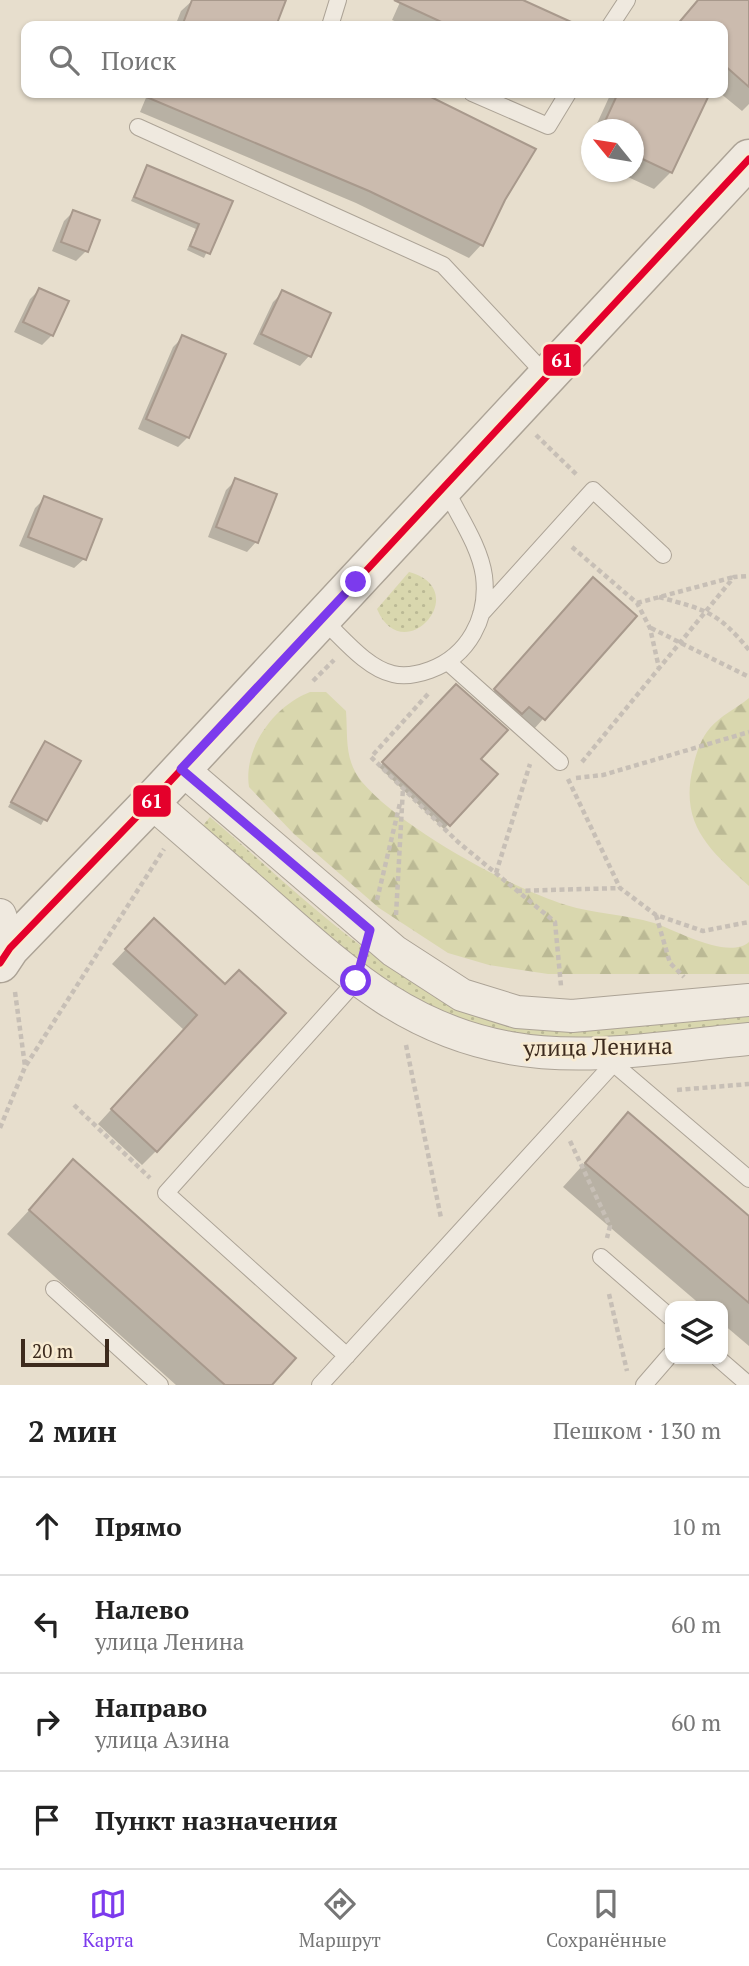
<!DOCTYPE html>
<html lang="ru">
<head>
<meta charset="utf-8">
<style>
  :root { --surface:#fff; --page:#f2f2f2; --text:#222; --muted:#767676; --line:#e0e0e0; --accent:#7c3aed }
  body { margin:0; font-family:"PT Serif",serif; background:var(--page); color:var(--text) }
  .controls { position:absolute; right:21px; bottom:21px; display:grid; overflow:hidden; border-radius:14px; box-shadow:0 2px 5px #0004 }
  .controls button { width:63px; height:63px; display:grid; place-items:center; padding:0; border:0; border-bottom:2px solid var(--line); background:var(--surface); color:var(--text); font:35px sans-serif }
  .compass { position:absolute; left:581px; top:119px; width:63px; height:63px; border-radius:50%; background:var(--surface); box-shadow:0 2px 5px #0004; rotate:300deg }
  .scale { position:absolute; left:21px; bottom:18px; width:88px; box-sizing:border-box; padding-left:7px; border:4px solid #3c2a1d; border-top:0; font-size:19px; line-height:24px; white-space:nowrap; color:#3c2a1d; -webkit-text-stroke:5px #f8ebd2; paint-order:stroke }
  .stop { position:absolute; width:21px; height:21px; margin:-16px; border:5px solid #7c3aed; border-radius:50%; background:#fff }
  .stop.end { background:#7c3aed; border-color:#fff; box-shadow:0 2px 7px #0008 }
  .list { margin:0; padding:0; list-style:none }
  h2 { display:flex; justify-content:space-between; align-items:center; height:91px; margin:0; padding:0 28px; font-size:30px }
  h2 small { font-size:23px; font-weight:400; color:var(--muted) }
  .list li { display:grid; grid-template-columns:46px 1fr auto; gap:21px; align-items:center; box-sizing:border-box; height:98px; padding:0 28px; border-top:2px solid var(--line) }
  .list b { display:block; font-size:26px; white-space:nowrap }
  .list p { margin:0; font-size:23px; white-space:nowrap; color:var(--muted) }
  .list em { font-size:23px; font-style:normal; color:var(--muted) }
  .icon { flex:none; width:38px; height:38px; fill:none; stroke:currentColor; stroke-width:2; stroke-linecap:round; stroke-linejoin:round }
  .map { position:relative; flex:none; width:749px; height:1385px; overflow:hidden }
  .search { position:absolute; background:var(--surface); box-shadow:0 2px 5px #0004; left:21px; right:21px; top:21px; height:77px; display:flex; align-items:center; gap:18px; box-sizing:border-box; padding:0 24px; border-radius:14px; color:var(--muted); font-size:26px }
  .sheet { height:483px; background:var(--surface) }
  nav { display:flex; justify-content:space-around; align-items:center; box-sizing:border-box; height:98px; border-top:2px solid var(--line); background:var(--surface); font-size:19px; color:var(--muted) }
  nav a { display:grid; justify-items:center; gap:4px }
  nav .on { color:var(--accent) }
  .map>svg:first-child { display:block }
  .grass { fill:url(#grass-dots) }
  .forest { fill:url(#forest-firs) }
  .shadow { fill:#0003 }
  .building { fill:#cbbbae; stroke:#a8998c; stroke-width:2 }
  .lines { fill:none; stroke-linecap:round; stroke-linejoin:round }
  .service-casing { stroke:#aca396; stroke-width:18 }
  .minor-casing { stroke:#aca396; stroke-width:34 }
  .tertiary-casing { stroke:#aca396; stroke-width:41 }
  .path { stroke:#c7bfb6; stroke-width:4.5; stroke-dasharray:5 3.5; stroke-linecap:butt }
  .service { stroke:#efe9df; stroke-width:16 }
  .minor { stroke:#efe9df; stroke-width:32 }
  .tertiary { stroke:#efe9df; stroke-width:38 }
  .bus-1-casing { stroke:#f8ebd2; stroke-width:12 }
  .bus-1 { stroke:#e4002b; stroke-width:7 }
  .route { stroke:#7c3aed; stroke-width:9 }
  .labels { text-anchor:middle; stroke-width:5; stroke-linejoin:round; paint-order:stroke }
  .street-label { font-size:23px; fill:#3c2a1d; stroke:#f8ebd2 }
  .line-badge { stroke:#f8ebd2; stroke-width:2.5 }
  .badge-label { font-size:19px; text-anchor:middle; font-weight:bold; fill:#fff }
</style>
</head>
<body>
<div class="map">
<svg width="749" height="1385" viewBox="0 0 749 1385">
  <defs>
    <pattern id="grass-dots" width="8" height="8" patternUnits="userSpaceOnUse" patternTransform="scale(1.75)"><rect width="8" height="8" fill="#d9d7ae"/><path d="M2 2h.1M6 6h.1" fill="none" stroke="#bbb995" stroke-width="1.8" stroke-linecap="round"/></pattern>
    <pattern id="forest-firs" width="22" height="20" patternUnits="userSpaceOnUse" patternTransform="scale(1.75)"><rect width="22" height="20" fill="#d9d7ae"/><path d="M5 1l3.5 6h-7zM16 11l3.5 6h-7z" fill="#bbb995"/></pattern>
  </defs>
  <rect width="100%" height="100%" fill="#e7decd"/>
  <!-- grass -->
  <path class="grass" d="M 409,572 C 475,590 403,671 377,609 Z
    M 210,817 C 289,884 363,962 459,1004 L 749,1009 L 749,1029 L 627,1039 L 510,1038 L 410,1004 L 199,830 Z"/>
  <!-- forest -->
  <path class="forest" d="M 310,692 L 326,692 L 346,711 C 348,738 344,760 362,782 C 401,828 508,887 566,905 C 594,914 625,914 654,923 C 678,931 728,960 749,942 L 749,974 L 548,974 L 489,965 L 448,953 L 379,908 L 294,834 L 249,787 C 243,748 274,706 310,692 Z
    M 749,698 L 749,886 C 710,850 679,825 693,767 C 696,754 701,738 710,728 C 720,716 737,708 749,698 Z"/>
  <!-- shadow -->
  <path class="shadow" d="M 193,0 L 284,0 L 274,26 L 175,26 L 181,11 Z
    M 401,0 L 519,0 L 543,11 L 536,26 L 406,26 L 392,20 Z
    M 698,0 L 749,0 L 749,104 L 742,111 L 720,93 L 723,93 L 723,26 L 676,26 Z
    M 148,93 L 419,93 L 534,150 L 503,199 L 481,245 L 469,258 L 356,203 L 140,112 Z
    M 611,93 L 708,93 L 671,172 L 654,189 L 617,172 L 634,172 L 634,130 L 594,130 Z
    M 592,134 L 592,159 L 582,155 Z
    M 147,167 L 230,202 L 204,258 L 187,250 L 196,229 L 131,201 Z
    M 73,212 L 86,251 L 76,261 L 52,251 L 64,221 Z
    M 39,290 L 52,335 L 42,345 L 14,332 L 30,299 Z
    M 282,293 L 309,356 L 300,366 L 253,344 L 273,302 Z
    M 183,337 L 188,437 L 178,447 L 138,429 L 173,347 Z
    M 236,480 L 256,542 L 247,552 L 208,537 L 226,490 Z
    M 45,498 L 84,559 L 74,568 L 19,546 L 35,508 Z
    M 583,589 L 635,616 L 534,729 L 486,700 Z
    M 456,686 L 479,759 L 495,774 L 444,829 L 379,767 Z
    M 45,743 L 78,762 L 41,825 L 8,807 Z
    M 140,934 L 225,986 L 156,1151 L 142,1165 L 98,1124 L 184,1030 L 112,964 Z
    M 628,1115 L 749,1218 L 749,1346 L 723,1324 L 723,1306 L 702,1306 L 563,1187 Z
    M 74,1162 L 270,1385 L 176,1385 L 7,1234 Z"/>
  <!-- building -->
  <path class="building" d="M 192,0 L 286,0 L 276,26 L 182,26 Z
    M 394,0 L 523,0 L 580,26 L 450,26 Z
    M 698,0 L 749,0 L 749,87 L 723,64 L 723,26 L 676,26 Z
    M 137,93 L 423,93 L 536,149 L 505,200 L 483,246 L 369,191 Z
    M 618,93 L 710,93 L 672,173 L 634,155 L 634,130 L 601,130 Z
    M 147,165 L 233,201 L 210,254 L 190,246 L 199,224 L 134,197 Z
    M 73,210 L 100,220 L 88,252 L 61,242 Z
    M 39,288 L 69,301 L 53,336 L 23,322 Z
    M 282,290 L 331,313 L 311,357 L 261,334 Z
    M 182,335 L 226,354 L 189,438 L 146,419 Z
    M 235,478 L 277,494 L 258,543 L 216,527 Z
    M 44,496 L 102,519 L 86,560 L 28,537 Z
    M 593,577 L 637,616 L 545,720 L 529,707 L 522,714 L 494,689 Z
    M 456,684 L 508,730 L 481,759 L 498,774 L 450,826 L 382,762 Z
    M 45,741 L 81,761 L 47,821 L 11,802 Z
    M 154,918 L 225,984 L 239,970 L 286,1013 L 157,1152 L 111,1109 L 197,1015 L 125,949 Z
    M 628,1112 L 749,1216 L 749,1303 L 585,1163 Z
    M 73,1159 L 296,1358 L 272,1385 L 225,1385 L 29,1210 Z"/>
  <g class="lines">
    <!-- service casing -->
    <g class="service-casing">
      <path id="service" d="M 330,26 L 338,0
        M 610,26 L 627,0
        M 472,93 L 548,126 L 568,93
        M 138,127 L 443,265 L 547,376
        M 481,614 L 593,490 L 663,555
        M 322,619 C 342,637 366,668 393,674 C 405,677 419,674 430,670 C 468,656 489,618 484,576 C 480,546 458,515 445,488
        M 449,663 L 560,762
        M 614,1064 L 749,1179
        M 601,1257 L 670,1317
        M 54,1289 L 160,1385
        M 347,1356 L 166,1193 L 356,981
        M 719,1359 L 749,1385
        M 320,1385 L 624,1052
        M 644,1385 L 670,1355"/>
    </g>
    <!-- minor casing -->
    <g class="minor-casing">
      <path id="minor" d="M 182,769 L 394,951 L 462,995 L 517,1012 L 572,1016 L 749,1000
        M 151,802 C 193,838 234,874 275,910 C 349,975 409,1030 510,1048 C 587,1062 672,1046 749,1039
        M 0,915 L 10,948"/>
    </g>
    <!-- tertiary casing -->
    <g class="tertiary-casing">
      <path id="tertiary" d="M 0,963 L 10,948 L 151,802 L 749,159"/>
    </g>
    <!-- path -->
    <path class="path" d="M 536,435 L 577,475
      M 572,547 L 637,603 L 650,628 L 659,668
      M 659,597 C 706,610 718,612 749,650
      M 637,603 L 734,577
      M 651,628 L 749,677
      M 313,681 L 334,660
      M 428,694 L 371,757 L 458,842 L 555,922 L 561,986
      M 582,762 L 734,577 L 749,576
      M 576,778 L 603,775 L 749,732
      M 568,779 L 620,888 L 656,915 L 703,931 L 749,922
      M 496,873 L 530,764
      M 517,891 L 620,888
      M 377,900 L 400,803
      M 396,915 L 403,788
      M 656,915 L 670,963 L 684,977
      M 15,992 L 25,1066
      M 406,1045 L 441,1218
      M 677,1090 L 749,1084
      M 74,1105 L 150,1178
      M 0,1128 L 25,1067 L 164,849
      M 570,1141 L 610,1226 L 607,1238
      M 609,1294 L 627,1371"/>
    <!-- service -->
    <use href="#service" class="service"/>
    <!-- minor -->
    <use href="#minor" class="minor"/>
    <!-- tertiary -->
    <use href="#tertiary" class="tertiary"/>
    <!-- bus-1 casing -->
    <g class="bus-1-casing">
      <path id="bus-1" d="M 0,963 L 10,948 L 151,802 L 749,159"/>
    </g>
    <!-- bus-1 -->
    <use href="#bus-1" class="bus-1"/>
  </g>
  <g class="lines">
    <!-- route -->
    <path class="route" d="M 356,582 L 181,769 L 370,930 L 356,981"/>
  </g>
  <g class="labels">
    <!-- street labels -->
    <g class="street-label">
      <text transform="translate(598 1047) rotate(-1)" y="8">улица Ленина</text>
    </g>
  </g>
  <g class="line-badge">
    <rect x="542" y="343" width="40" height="34" rx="7" fill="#e4002b"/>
    <rect x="132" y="784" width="40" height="34" rx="7" fill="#e4002b"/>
  </g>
  <g class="badge-label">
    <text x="562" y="367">61</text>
    <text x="152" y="808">61</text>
  </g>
</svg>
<div class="controls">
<button><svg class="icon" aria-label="layers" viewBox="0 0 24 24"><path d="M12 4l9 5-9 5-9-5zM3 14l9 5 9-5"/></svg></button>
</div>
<svg class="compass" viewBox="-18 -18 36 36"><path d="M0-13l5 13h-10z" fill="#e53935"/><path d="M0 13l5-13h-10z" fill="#767676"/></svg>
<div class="scale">20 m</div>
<div class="stop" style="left:356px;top:981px"></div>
<div class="stop end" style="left:356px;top:582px"></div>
<div class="search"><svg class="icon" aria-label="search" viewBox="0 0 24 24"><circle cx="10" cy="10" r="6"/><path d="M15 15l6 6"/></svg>Поиск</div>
</div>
<section class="sheet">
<h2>2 мин<small>Пешком · 130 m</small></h2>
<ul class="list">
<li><svg class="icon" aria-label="ahead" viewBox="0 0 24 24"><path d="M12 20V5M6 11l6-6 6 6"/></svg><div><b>Прямо</b></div><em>10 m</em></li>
<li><svg class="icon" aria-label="left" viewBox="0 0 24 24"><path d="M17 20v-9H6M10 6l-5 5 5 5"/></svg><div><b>Налево</b><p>улица Ленина</p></div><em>60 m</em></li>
<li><svg class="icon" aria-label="right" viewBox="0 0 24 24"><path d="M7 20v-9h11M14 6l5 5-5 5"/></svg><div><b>Направо</b><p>улица Азина</p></div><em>60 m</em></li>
<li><svg class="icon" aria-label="arrive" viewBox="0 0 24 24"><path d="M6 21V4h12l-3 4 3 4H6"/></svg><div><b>Пункт назначения</b></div></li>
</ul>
</section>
<nav>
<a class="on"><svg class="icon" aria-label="map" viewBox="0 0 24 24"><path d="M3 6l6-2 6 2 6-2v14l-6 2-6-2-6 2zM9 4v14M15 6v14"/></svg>Карта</a>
<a><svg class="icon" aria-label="directions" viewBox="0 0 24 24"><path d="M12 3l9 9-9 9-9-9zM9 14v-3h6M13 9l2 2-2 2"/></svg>Маршрут</a>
<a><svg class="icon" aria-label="saved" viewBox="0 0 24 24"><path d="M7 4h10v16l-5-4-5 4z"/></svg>Сохранённые</a>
</nav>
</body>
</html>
